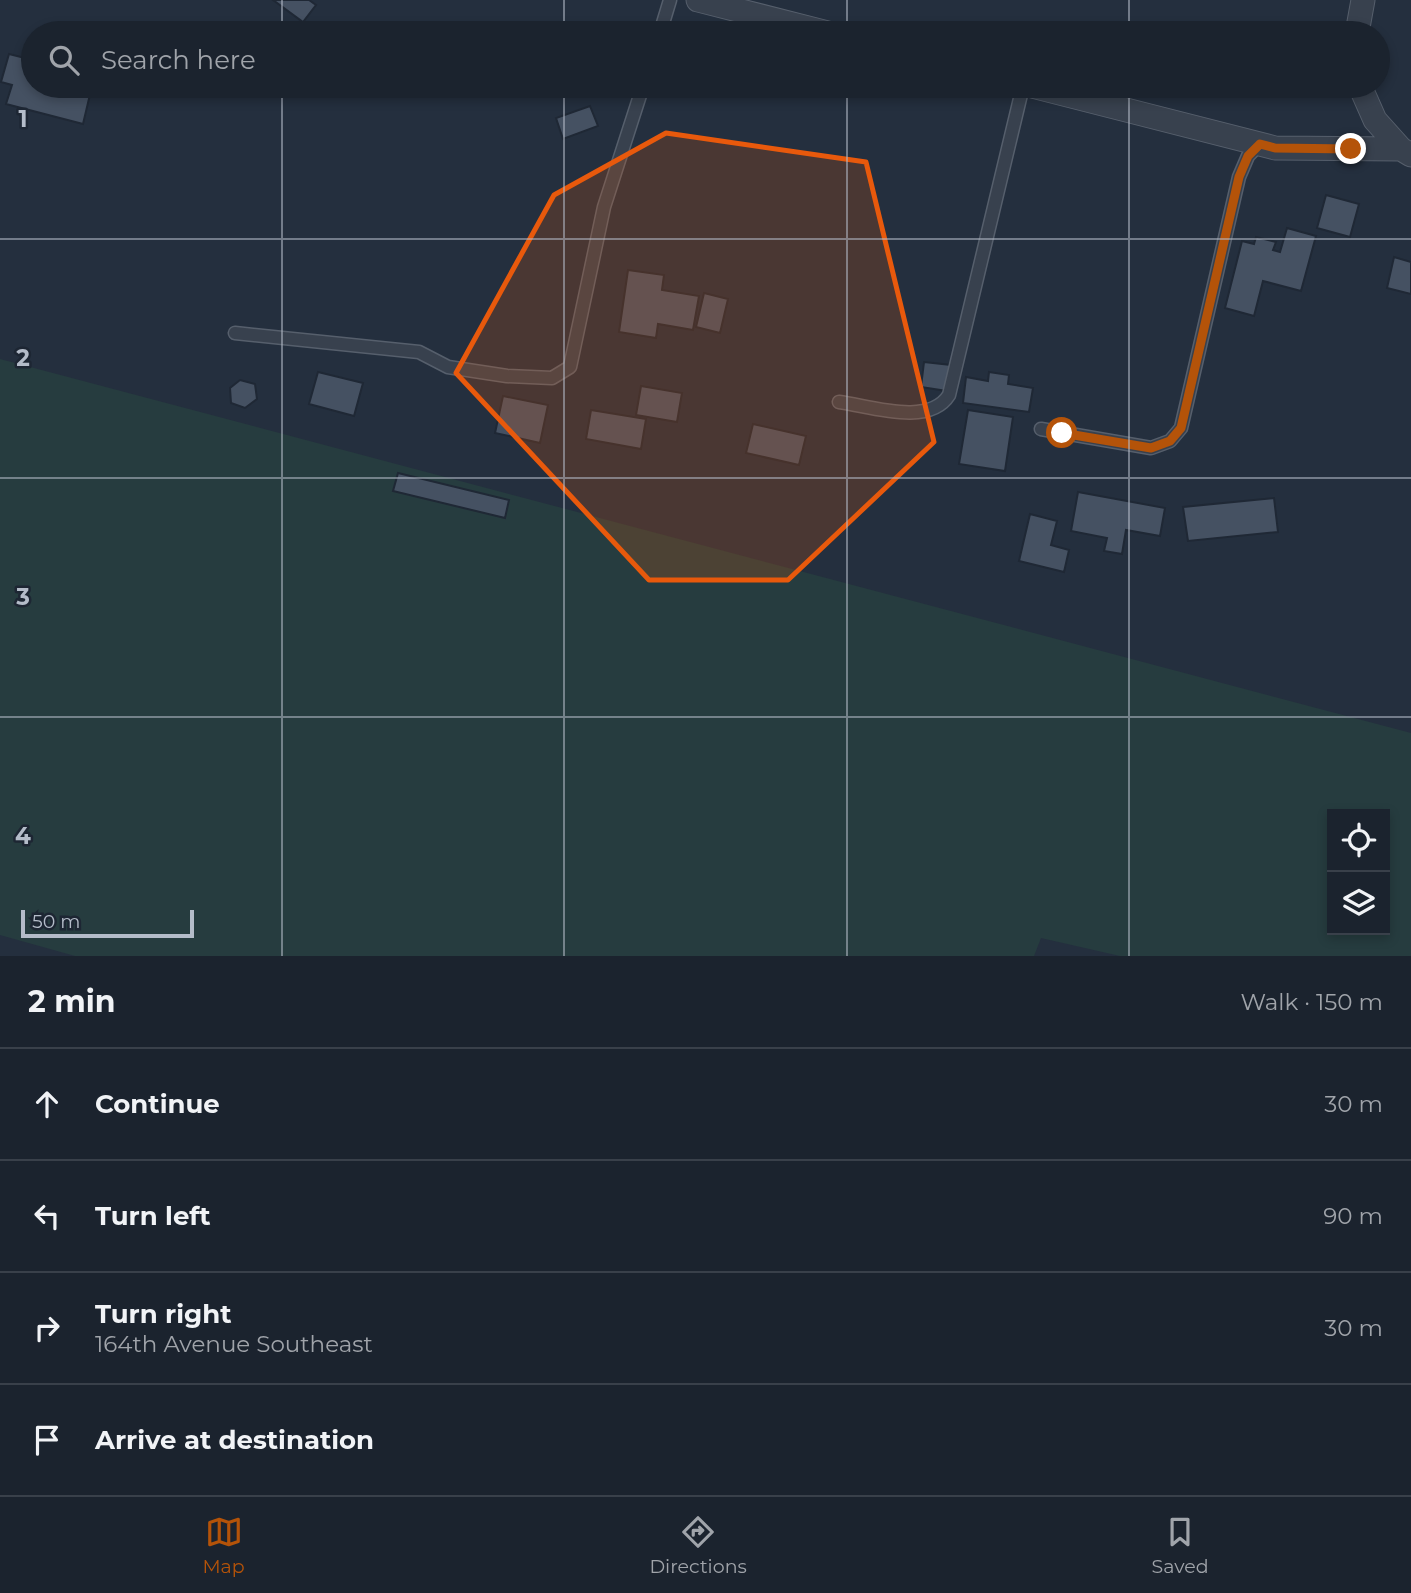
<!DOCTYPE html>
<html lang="en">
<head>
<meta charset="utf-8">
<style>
  :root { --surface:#1b232e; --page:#282f3a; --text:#f1f3f6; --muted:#a0a4aa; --line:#39404a; --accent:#b45309 }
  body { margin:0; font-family:Montserrat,sans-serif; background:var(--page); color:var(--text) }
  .controls { position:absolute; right:21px; bottom:21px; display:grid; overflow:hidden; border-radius:0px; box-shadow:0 4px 10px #0003 }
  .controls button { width:63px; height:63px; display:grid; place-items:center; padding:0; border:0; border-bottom:2px solid var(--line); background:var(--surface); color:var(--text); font:35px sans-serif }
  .scale { position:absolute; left:21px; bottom:18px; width:173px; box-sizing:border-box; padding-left:7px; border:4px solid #b4bcc9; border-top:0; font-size:19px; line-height:24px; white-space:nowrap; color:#b4bcc9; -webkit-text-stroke:5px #1d2633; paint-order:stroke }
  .stop { position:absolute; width:21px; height:21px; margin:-16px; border:5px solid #b45309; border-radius:50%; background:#fff }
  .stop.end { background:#b45309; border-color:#fff; box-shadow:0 2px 7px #0008 }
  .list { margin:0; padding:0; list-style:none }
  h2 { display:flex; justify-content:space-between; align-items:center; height:91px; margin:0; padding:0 28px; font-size:30px }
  h2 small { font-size:23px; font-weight:400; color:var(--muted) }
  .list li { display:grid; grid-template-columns:46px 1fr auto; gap:21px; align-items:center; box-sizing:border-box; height:112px; padding:0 28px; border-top:2px solid var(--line) }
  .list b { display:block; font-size:26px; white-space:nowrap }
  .list p { margin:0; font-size:23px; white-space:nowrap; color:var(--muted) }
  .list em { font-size:23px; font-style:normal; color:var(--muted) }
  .icon { flex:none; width:38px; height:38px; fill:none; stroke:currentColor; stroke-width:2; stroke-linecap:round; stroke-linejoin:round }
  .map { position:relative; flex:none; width:1411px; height:956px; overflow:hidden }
  .search { position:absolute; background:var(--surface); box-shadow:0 4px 10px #0003; left:21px; right:21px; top:21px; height:77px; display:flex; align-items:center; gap:18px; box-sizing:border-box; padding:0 24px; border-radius:38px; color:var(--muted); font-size:26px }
  .sheet { height:539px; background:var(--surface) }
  nav { display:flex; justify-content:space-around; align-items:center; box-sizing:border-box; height:98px; border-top:2px solid var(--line); background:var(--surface); font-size:19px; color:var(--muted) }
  nav a { display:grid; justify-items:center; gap:4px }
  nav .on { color:var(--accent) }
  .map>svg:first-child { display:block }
  .green { fill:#263c3f; fill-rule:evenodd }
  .building { fill:#455162; stroke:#1f2835; stroke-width:2 }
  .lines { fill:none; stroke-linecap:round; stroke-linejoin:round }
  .service-casing { stroke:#565f6c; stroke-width:15 }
  .minor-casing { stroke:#565f6c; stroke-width:25 }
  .service { stroke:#38414e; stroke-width:12 }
  .minor { stroke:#38414e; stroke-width:23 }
  .route { stroke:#b45309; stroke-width:9 }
  .marked { fill:#e8590c; fill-opacity:0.2; stroke:#e8590c; stroke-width:5; stroke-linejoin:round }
  .grid { fill:none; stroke:#b4bcc9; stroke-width:2; stroke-opacity:0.55 }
  .grid-label { font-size:23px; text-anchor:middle; font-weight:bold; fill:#b4bcc9; stroke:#1d2633; stroke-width:5; stroke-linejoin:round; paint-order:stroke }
</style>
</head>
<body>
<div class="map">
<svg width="1411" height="956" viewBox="0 0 1411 956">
  <rect width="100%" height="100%" fill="#242f3e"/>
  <!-- green -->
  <path class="green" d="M 0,359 L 1411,733 L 1411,956 L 1120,956 L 1041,938 L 1034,956 L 75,956 L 0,935 ZM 1332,814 L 1385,814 L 1385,930 L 1332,930 Z"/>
  <!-- building -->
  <path class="building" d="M 273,0 L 309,0 L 316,5 L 303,22 Z
    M 9,54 L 33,60 L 33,86 L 92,86 L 83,124 L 6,104 L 12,85 L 1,82 Z
    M 590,106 L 598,126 L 563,139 L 556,118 Z
    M 1326,195 L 1359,204 L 1350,237 L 1317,228 Z
    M 1287,228 L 1316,236 L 1301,291 L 1263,281 L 1254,316 L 1225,308 L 1242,241 L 1254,244 L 1256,237 L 1276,242 L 1273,250 L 1280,252 Z
    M 1394,257 L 1411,262 L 1411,294 L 1387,288 Z
    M 628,270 L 664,275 L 662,290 L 699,296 L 693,330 L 658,324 L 656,338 L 619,332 Z
    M 704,293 L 728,299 L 720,333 L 696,327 Z
    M 924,362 L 951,365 L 947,391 L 921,387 Z
    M 318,372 L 363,383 L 354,416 L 309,404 Z
    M 989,372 L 1009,375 L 1008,384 L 1033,388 L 1029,412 L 963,403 L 966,377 L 988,381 Z
    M 240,380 L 255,384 L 257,399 L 245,408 L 231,403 L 230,388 Z
    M 641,386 L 682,393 L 677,422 L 636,415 Z
    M 503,396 L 548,405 L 540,443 L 495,433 Z
    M 591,410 L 646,419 L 641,449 L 586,439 Z
    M 968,410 L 1013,417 L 1005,471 L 959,464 Z
    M 753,424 L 806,436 L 799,465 L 746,453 Z
    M 398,473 L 509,500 L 505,518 L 393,491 Z
    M 1078,492 L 1165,508 L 1160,536 L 1126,530 L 1122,554 L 1104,551 L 1107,538 L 1071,531 Z
    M 1274,498 L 1278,532 L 1188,541 L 1183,507 Z
    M 1030,514 L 1057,521 L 1051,545 L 1069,550 L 1064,572 L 1019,561 Z"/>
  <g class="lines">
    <!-- service casing -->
    <g class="service-casing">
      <path id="service" d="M 660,33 L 670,0
        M 235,333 L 419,352 L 448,367 L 507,376 L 552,378 L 570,367 L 604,207 L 643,86
        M 839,402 C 870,406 929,427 949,395 L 1023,86
        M 1041,429 L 1151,448 L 1170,441 L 1181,428 L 1239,177 L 1248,156 L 1260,144"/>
    </g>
    <!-- minor casing -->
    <g class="minor-casing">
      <path id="minor" d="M 698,0 L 828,33
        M 1357,33 L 1363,0
        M 1032,86 L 1275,148 L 1401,149 L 1411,155
        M 1360,86 L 1375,120 L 1401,149"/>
    </g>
    <!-- service -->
    <use href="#service" class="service"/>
    <!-- minor -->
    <use href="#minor" class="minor"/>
  </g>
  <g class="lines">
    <!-- route -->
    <path class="route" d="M 1062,433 L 1151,448 L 1170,441 L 1181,428 L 1239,177 L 1248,156 L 1260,144 L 1275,148 L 1351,149"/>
  </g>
  <!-- marked area -->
  <path class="marked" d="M 666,133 L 866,162 L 934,442 L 788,580 L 649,580 L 456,373 L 554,195 Z"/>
  <!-- grid -->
  <path class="grid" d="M 282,0 L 282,33M 564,0 L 564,33M 847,0 L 847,33M 1129,0 L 1129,33M 282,86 L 282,956M 564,86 L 564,956M 847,86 L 847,956M 1129,86 L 1129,956M 0,239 L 1411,239M 0,478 L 1411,478M 0,717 L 1411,717"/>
  <g class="grid-label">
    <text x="23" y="127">1</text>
    <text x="23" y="366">2</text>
    <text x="23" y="605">3</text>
    <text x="23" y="844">4</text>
  </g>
</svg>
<div class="controls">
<button><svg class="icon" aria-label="locate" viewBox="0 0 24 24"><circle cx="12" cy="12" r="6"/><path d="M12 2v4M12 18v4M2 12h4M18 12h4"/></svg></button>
<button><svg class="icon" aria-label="layers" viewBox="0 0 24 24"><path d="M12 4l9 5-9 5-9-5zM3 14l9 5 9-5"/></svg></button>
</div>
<div class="scale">50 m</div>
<div class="stop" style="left:1062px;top:433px"></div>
<div class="stop end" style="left:1351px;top:149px"></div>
<div class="search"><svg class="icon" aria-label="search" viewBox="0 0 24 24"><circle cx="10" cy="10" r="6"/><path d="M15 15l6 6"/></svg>Search here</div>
</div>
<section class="sheet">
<h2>2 min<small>Walk · 150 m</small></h2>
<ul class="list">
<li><svg class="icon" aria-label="ahead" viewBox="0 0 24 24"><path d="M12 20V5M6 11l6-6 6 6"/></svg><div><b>Continue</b></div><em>30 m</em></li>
<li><svg class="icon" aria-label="left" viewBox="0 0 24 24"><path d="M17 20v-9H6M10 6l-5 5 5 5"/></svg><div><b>Turn left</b></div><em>90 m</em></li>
<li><svg class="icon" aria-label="right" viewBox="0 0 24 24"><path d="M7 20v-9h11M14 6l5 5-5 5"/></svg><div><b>Turn right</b><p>164th Avenue Southeast</p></div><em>30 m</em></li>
<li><svg class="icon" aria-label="arrive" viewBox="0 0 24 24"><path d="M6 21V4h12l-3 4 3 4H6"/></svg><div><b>Arrive at destination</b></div></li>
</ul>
</section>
<nav>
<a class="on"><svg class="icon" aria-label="map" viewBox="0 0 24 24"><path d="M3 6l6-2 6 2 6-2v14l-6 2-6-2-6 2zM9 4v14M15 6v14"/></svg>Map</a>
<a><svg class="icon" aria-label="directions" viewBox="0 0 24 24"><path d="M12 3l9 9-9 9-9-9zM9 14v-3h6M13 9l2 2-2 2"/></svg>Directions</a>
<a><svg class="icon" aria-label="saved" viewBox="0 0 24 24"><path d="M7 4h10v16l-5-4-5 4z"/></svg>Saved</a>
</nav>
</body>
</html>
